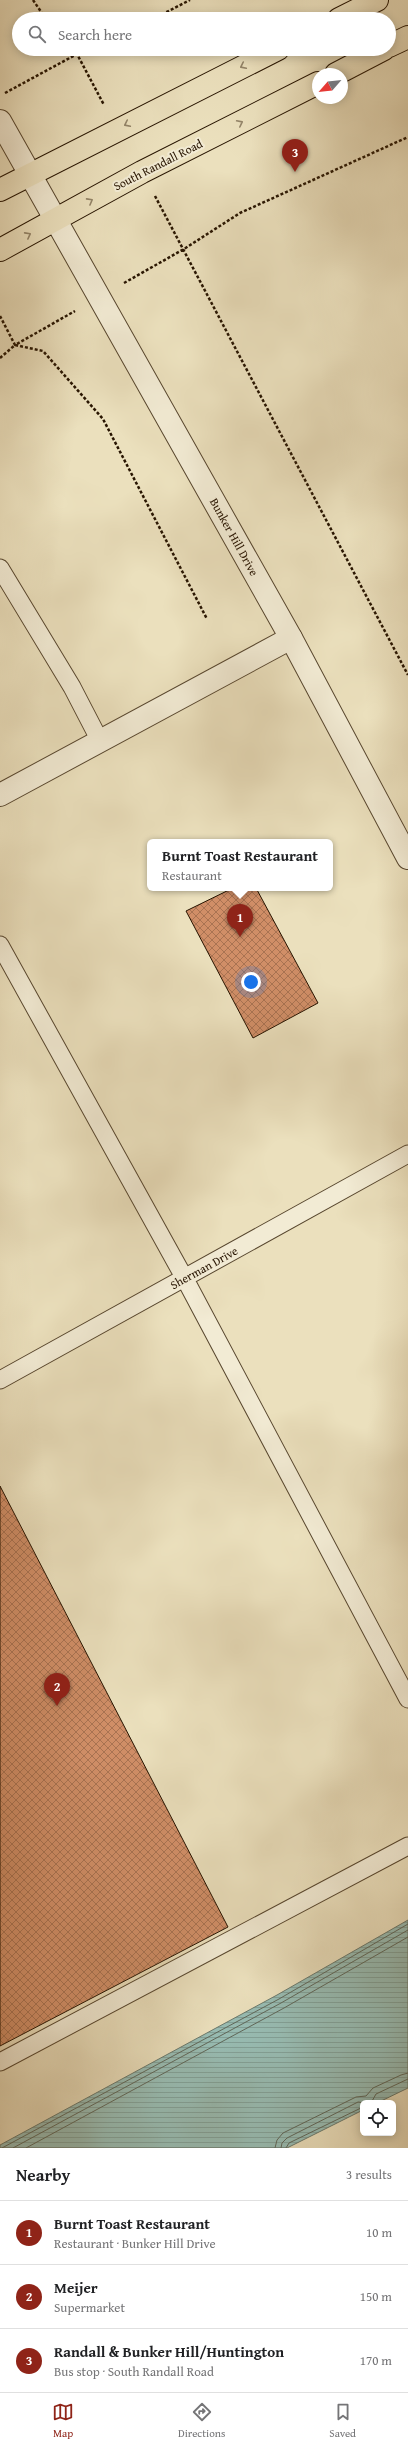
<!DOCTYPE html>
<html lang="en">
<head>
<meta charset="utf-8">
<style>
  :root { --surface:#fff; --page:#f6f6f6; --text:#202124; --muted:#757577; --line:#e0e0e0; --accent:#8f2418 }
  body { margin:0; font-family:"Gentium Book Plus",serif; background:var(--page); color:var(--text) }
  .controls { position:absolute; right:12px; bottom:12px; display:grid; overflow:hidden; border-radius:6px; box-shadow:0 2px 10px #0003 }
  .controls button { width:36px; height:36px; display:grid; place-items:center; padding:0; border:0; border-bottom:1px solid var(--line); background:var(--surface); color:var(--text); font:20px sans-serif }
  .compass { position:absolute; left:312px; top:68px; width:36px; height:36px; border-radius:50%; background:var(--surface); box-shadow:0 2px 10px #0003; rotate:242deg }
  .you { position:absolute; left:251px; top:982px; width:14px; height:14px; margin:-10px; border:3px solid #fff; border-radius:50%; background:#1a73e8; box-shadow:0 0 0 6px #1a73e833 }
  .badge { display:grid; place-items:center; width:26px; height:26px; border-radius:50%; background:var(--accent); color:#fff; font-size:13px; font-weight:700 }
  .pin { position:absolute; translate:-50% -33px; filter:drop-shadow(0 1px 2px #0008) }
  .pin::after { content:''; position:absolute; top:21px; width:14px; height:12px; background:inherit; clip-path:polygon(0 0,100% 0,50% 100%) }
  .popup { position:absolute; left:147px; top:839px; width:186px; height:52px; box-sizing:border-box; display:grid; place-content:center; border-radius:6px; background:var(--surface); filter:drop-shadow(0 1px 3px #0005); font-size:13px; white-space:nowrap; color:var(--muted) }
  .popup b { font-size:15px; color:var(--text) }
  .popup::after { content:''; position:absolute; left:50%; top:100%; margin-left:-8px; border:8px solid transparent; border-top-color:var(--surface) }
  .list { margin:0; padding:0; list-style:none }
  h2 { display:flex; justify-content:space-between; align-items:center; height:52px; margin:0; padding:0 16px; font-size:17px }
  h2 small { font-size:13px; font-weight:400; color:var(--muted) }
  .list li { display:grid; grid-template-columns:26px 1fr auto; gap:12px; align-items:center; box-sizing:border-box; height:64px; padding:0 16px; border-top:1px solid var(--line) }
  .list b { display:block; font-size:15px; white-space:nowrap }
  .list p { margin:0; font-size:13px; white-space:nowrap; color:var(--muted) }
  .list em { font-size:13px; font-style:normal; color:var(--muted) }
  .icon { flex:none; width:22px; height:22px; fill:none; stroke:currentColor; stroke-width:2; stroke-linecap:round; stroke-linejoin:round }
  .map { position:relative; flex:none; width:408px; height:2148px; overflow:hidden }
  .search { position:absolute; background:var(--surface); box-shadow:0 2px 10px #0003; left:12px; right:12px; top:12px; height:44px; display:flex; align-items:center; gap:10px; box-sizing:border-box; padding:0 14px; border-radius:22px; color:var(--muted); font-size:15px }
  .sheet { height:244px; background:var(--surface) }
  nav { display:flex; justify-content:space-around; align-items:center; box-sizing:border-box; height:56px; border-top:1px solid var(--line); background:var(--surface); font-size:11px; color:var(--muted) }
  nav a { display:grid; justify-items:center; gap:2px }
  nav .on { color:var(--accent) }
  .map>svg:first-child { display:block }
  .water { fill:url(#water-rules); stroke:#6b796c }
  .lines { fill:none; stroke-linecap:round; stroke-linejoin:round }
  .shore { stroke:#60685a; stroke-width:1 }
  .building { fill:url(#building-cross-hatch); stroke:#271400 }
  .service-casing { stroke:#58472f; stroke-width:19 }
  .minor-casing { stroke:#58472f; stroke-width:24 }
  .tertiary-casing { stroke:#58472f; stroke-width:24 }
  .primary-casing { stroke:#271400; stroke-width:24 }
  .path { stroke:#271400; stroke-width:2.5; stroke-dasharray:3 2; stroke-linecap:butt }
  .service { stroke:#f2ebd4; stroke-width:17 }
  .minor { stroke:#f2ebd4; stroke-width:22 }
  .tertiary { stroke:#f2ebd4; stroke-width:22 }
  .primary { stroke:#ebe0bd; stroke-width:22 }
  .oneway { stroke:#938468 }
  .labels { text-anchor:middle; stroke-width:4; stroke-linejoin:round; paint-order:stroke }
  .street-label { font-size:12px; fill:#271400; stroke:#f2ebd4 }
</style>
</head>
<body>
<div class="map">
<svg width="408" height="2148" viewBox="0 0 408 2148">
  <defs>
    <pattern id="water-rules" width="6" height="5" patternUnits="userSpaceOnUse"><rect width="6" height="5" fill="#98bdb4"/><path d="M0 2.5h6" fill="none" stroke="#83a299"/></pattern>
    <pattern id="building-cross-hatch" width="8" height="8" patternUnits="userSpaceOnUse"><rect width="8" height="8" fill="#d08e67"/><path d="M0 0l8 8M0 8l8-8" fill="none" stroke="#a97352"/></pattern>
  </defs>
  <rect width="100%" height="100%" fill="#ebe0bd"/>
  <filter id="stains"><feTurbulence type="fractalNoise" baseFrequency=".005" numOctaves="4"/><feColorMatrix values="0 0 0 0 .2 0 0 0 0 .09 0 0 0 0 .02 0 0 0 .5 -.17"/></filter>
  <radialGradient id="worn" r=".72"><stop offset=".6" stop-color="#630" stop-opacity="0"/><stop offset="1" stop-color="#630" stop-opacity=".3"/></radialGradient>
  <!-- water -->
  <path class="water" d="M 408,1920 L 408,2088 L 377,2103 L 363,2103 L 363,2110 L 287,2148 L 0,2148 L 0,2145 L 277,1995 Z"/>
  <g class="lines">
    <!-- shore -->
    <path class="shore" d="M 371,2103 L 376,2094 L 408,2079
      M 2,2148 L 279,1999 L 408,1924
      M 13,2148 L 281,2003 L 408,1930
      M 26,2148 L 284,2008 L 408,1937
      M 275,2148 L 277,2140 L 283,2133 L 356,2097 L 366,2096 L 373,2088 L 401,2075 L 408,2073
      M 281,2148 L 282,2143 L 287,2138 L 358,2102 L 367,2103
      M 286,2148 L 289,2143 L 363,2107"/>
  </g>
  <!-- building -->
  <path class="building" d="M 233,888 L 256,888 L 318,1003 L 253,1038 L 186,911 Z
    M 0,1486 L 228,1927 L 0,2046 Z"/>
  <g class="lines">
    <!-- service casing -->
    <g class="service-casing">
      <path id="service" d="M 0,568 L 72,687 L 100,741
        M 0,945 L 185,1279 L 408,1699
        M 0,1380 L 408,1154
        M 0,2062 L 408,1846"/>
    </g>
    <!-- minor casing -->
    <g class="minor-casing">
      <path id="minor" d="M 0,795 L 291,638"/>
    </g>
    <!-- tertiary casing -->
    <g class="tertiary-casing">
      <path id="tertiary" d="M 0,121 L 291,638 L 408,858"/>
    </g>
    <!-- primary casing -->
    <g class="primary-casing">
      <path id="primary" d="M 339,19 L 377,0
        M 389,46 L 408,37
        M 336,74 L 384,49
        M 0,190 L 278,49
        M 0,250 L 142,172 L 318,83"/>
    </g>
    <!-- path -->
    <path class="path" d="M 33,0 L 46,19
      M 153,19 L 190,0
      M 72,49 L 77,54 L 94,49
      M 5,93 L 77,54 L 104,105
      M 155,196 L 408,675
      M 124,283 L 184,249 L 240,213 L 408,137
      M 0,316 L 15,345 L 75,311
      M 0,358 L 15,345 L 43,351 L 103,419 L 207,619"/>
    <!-- service -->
    <use href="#service" class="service"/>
    <!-- minor -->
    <use href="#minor" class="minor"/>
    <!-- tertiary -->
    <use href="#tertiary" class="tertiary"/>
    <!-- primary -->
    <use href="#primary" class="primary"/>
  </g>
  <!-- one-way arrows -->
  <defs><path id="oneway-chevron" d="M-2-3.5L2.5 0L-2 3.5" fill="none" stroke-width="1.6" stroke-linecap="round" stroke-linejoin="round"/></defs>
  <g class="oneway">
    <use href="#oneway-chevron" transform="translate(243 66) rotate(154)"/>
    <use href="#oneway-chevron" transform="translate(240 123) rotate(-27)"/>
    <use href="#oneway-chevron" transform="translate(127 124) rotate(154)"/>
    <use href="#oneway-chevron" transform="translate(90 201) rotate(-29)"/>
    <use href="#oneway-chevron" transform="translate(28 235) rotate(-28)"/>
  </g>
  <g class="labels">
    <!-- street labels -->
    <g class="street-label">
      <text transform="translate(158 165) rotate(-27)" y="4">South Randall Road</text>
      <text transform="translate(234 537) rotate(61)" y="4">Bunker Hill Drive</text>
      <text transform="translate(204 1268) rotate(-29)" y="4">Sherman Drive</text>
    </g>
  </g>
  <rect width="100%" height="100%" filter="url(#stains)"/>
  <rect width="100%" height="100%" fill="url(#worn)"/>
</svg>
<div class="controls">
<button><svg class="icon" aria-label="locate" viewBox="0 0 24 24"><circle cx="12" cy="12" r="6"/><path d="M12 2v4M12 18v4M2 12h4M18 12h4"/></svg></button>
</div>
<svg class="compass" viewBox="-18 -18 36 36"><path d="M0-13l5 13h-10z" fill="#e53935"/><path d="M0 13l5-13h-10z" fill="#757577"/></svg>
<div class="you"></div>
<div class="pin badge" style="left:240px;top:937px">1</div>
<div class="popup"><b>Burnt Toast Restaurant</b>Restaurant</div>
<div class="pin badge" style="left:57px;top:1706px">2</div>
<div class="pin badge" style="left:295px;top:172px">3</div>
<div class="search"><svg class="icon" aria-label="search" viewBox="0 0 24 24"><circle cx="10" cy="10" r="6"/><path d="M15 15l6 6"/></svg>Search here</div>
</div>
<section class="sheet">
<h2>Nearby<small>3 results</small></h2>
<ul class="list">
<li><span class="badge">1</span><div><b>Burnt Toast Restaurant</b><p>Restaurant · Bunker Hill Drive</p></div><em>10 m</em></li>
<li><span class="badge">2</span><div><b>Meijer</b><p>Supermarket</p></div><em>150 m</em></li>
<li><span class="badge">3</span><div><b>Randall &amp; Bunker Hill/Huntington</b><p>Bus stop · South Randall Road</p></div><em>170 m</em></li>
</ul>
</section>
<nav>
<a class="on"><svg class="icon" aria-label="map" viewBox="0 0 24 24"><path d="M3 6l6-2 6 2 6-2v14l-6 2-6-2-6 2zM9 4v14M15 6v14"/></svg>Map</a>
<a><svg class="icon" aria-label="directions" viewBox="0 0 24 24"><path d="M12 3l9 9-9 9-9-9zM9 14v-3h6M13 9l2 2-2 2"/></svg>Directions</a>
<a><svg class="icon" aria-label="saved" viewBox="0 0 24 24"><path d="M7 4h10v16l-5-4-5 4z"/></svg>Saved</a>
</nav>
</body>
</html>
